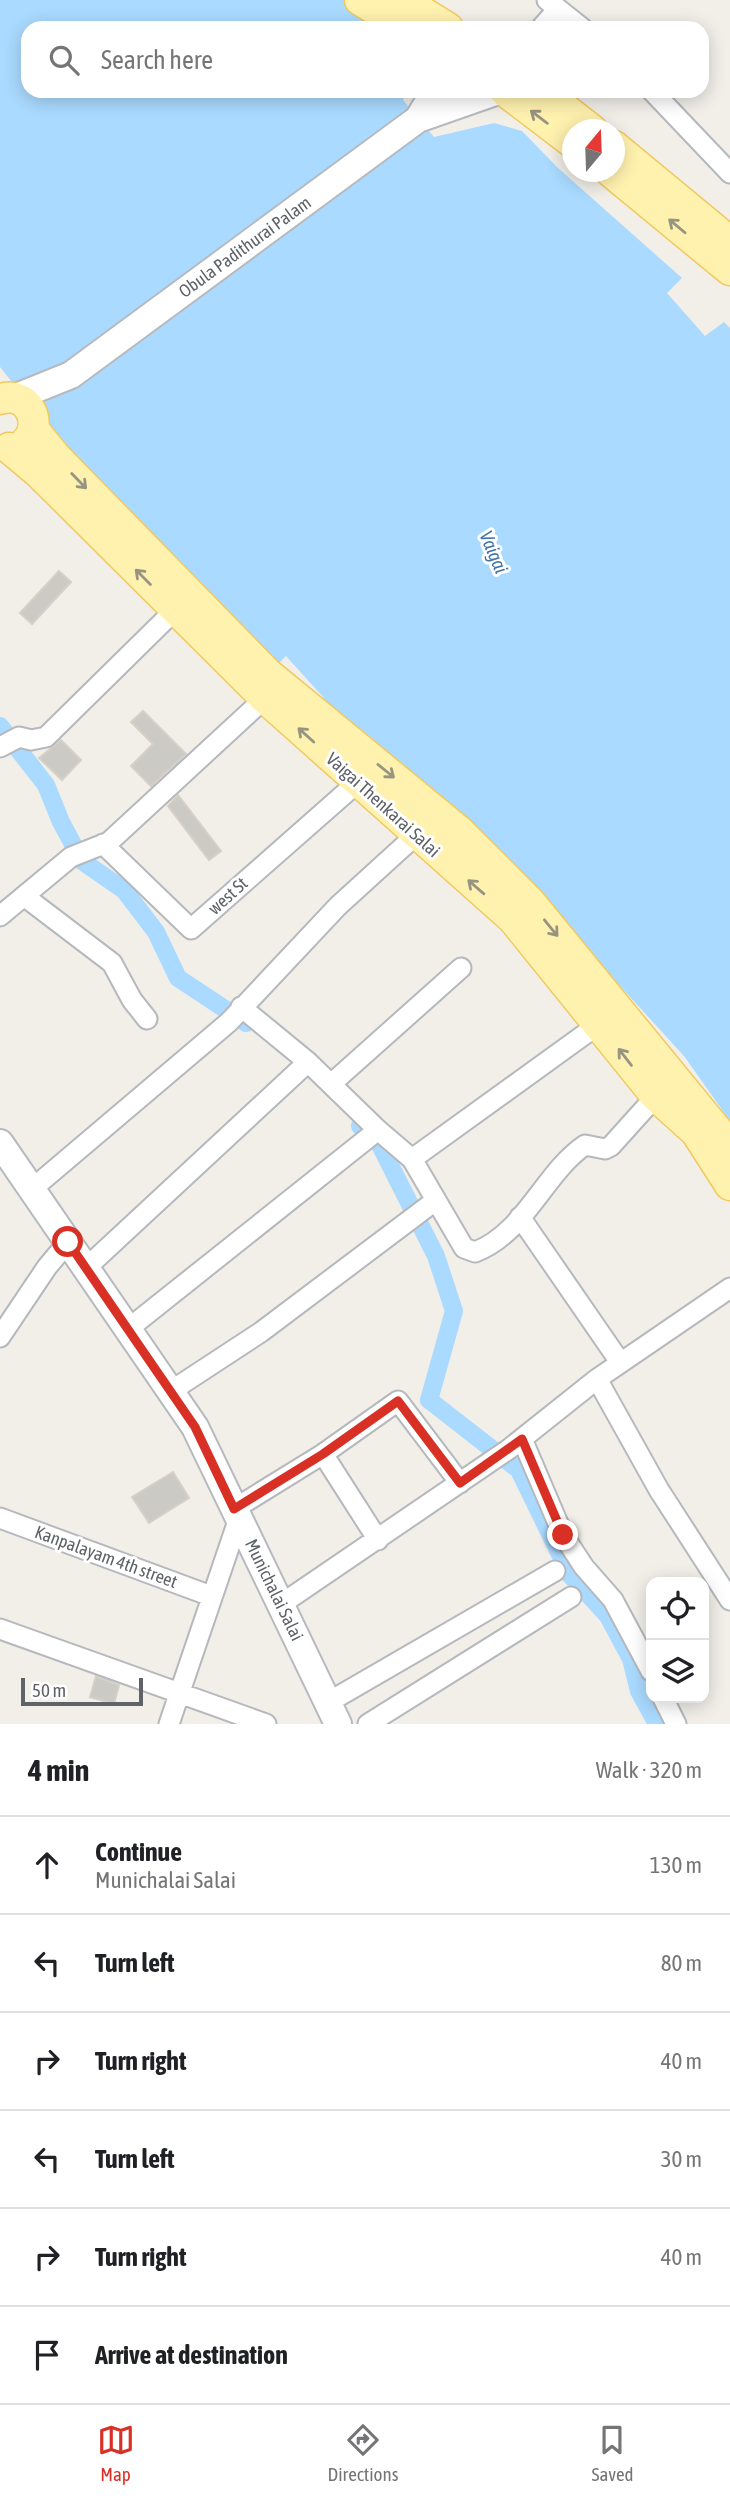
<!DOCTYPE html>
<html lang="en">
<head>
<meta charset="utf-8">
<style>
  :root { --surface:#fff; --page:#f2f2f2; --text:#202124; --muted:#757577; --line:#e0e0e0; --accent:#d93025 }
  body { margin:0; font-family:"Asap Condensed",sans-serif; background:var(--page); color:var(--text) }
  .controls { position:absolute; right:21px; bottom:21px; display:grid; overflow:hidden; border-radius:14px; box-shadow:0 4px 18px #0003 }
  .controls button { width:63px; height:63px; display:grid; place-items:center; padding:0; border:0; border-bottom:2px solid var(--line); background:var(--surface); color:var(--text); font:35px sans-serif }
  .compass { position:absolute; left:562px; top:119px; width:63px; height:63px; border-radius:50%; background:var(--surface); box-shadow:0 4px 18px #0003; rotate:19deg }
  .scale { position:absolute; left:21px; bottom:18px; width:122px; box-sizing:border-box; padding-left:7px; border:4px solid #5f6368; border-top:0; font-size:19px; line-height:24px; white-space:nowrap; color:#5f6368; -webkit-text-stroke:5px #fff; paint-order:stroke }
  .stop { position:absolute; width:21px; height:21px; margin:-16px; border:5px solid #d93025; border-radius:50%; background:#fff }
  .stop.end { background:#d93025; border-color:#fff; box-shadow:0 2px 7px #0008 }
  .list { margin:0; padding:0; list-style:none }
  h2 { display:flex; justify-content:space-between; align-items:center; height:91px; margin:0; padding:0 28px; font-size:30px }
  h2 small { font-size:23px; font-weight:400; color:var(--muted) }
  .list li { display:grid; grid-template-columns:46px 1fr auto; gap:21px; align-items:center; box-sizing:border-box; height:98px; padding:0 28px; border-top:2px solid var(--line) }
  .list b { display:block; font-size:26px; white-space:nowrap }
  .list p { margin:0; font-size:23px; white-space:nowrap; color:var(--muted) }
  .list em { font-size:23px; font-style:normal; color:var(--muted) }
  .icon { flex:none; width:38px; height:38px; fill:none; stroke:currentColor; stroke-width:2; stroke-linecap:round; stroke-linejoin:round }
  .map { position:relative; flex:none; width:730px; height:1724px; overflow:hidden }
  .search { position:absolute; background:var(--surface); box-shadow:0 4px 18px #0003; left:21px; right:21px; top:21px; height:77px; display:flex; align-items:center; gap:18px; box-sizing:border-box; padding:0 24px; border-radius:21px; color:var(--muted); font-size:26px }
  .sheet { height:679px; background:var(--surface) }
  nav { display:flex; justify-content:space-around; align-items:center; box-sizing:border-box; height:98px; border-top:2px solid var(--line); background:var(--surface); font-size:19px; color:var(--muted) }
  nav a { display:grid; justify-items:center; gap:4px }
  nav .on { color:var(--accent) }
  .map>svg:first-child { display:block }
  .water { fill:#aadaff }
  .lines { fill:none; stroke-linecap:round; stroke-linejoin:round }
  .canal { stroke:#aadaff; stroke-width:18 }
  .building { fill:#cccac5; stroke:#d6d1c6; stroke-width:2 }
  .street-casing { stroke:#b5b8bc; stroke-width:23 }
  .secondary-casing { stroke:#b6babf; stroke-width:30 }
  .primary-casing { stroke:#f2c960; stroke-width:33 }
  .street { stroke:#fff; stroke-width:19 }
  .secondary { stroke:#fff; stroke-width:26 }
  .primary { stroke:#fff2af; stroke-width:30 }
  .oneway { stroke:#979581 }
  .route { stroke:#d93025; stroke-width:9 }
  .labels { text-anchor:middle; stroke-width:6; stroke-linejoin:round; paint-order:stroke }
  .street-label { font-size:18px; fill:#5f6368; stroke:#fff }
  .water-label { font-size:19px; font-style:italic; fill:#4174aa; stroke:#fff }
</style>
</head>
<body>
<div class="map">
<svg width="730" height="1724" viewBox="0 0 730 1724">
  <rect width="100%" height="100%" fill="#f1efe8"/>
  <!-- water -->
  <path class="water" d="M 0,0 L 349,0 L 391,28 L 28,28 L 28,91 L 408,91 L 403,100 L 434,137 L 494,123 L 522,131 L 558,168 L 682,278 L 667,293 L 705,336 L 724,322 L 730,328 L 730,1121 L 684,1056 L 472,824 L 317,705 L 324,698 L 286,656 L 276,666 L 61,443 L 0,367 Z"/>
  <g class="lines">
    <!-- canal -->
    <path class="canal" d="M 0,726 L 46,785 L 61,822 L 82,861 L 124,890 L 156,932 L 178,978 L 246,1023
      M 360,1126 L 380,1145 L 436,1256 L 454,1311 L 429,1400 L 519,1470 L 570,1575 L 608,1616 L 631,1659 L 639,1691 L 657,1724"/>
  </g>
  <!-- building -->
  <path class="building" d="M 59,571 L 71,582 L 32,624 L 20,613 Z
    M 143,711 L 186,754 L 151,786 L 131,766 L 153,744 L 131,722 Z
    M 61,740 L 81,760 L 62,780 L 39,758 Z
    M 178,795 L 221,851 L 209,860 L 168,806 Z
    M 173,1472 L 189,1498 L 149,1523 L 132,1497 Z
    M 96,1676 L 119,1685 L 114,1704 L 90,1697 Z"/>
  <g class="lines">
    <!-- street casing -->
    <g class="street-casing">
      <path id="street" d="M 547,0 L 582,28
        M 541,28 L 558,9
        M 652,91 L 730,173
        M 0,747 L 19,737 L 31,740 L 46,737 L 176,609
        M 103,844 L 191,929 L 358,782
        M 24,896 L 112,963 L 132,1000 L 147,1019
        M 0,916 L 71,857 L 109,842 L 265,698
        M 241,1007 L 308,1062 L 378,1130 L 412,1159 L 599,1024
        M 331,1084 L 461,968
        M 412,1159 L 464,1248 L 475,1252 C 525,1233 544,1173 585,1145 L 605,1149 L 611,1146 L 656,1096
        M 32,1189 L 229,1022 L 338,906 L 416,835
        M 520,1217 L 620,1362
        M 86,1268 L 308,1062
        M 128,1329 L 378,1130
        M 0,1337 L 47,1267 L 68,1242
        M 597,1379 L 659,1490 L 730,1600
        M 171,1391 L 261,1332 L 435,1201
        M 522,1439 L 563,1535 L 584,1567 L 613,1600 L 651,1671
        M 323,1454 L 378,1540
        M 234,1509 L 323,1454 L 398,1401 L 460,1483
        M 0,1518 L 211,1596
        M 280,1605 L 509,1449 L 597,1379 L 730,1288
        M 0,1629 L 266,1724
        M 663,1698 L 676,1724
        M 327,1703 L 555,1571
        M 169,1724 L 239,1518
        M 368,1724 L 571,1597"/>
    </g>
    <!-- secondary casing -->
    <g class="secondary-casing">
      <path id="secondary" d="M 418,119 L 435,91
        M 14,398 L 71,375 L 418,119 L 498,91
        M 0,1143 L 195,1427 L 338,1724"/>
    </g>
    <!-- primary casing -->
    <g class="primary-casing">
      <path id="primary" d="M 360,0 L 406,28
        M 403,0 L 448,28
        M 505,91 L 572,142
        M 542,91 L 592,130
        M 614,146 L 730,242
        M 611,172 L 730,270
        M 0,399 C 29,390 45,425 24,444
        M 34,430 L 55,456 L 267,673 L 459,831 L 530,902 L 730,1146
        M 9,448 L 39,473 L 265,698 L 513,919 L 656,1096 L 696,1132 L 730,1185"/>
    </g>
    <!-- street -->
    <use href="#street" class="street"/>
    <!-- secondary -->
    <use href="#secondary" class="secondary"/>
    <!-- primary -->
    <use href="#primary" class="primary"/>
  </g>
  <!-- one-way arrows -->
  <defs><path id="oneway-shaft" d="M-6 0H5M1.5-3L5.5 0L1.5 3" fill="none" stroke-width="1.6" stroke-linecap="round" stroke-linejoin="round" transform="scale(1.75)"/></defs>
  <g class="oneway">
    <use href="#oneway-shaft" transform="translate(539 117) rotate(-143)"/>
    <use href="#oneway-shaft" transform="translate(677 226) rotate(-140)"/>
    <use href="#oneway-shaft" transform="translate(79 481) rotate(46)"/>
    <use href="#oneway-shaft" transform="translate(143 577) rotate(-135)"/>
    <use href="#oneway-shaft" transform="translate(306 735) rotate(-138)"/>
    <use href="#oneway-shaft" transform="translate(386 771) rotate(39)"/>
    <use href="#oneway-shaft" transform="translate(476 887) rotate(-139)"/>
    <use href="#oneway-shaft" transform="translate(551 928) rotate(51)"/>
    <use href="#oneway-shaft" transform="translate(625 1057) rotate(-128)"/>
  </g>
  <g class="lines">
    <!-- route -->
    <path class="route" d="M 68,1242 L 195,1427 L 234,1509 L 323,1454 L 398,1401 L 460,1483 L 522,1439 L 563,1535"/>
  </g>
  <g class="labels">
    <!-- street labels -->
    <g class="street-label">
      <text transform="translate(245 247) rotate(-36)" y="6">Obula Padithurai Palam</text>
      <text transform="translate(383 805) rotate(42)" y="6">Vaigai Thenkarai Salai</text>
      <text transform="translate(228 896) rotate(-42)" y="6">west St</text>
      <text transform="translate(106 1557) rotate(20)" y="6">Kanpalayam 4th street</text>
      <text transform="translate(274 1590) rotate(64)" y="6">Munichalai Salai</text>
    </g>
    <!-- water labels -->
    <g class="water-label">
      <text transform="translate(494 552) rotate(67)" y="7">Vaigai</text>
    </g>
  </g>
</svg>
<div class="controls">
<button><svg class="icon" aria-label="locate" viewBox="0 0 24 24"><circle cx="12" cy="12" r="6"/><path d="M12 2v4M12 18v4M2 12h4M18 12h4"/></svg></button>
<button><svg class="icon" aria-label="layers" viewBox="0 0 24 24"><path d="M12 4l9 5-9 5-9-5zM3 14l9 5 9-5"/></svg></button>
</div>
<svg class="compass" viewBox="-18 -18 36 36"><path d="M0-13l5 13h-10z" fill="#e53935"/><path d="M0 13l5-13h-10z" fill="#757577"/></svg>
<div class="scale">50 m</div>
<div class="stop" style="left:68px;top:1242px"></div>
<div class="stop end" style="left:563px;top:1535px"></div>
<div class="search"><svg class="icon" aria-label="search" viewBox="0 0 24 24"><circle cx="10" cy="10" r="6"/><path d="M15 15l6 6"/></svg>Search here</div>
</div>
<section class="sheet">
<h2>4 min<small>Walk · 320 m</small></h2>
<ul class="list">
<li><svg class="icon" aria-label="ahead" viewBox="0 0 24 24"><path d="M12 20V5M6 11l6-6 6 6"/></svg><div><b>Continue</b><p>Munichalai Salai</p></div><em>130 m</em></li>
<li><svg class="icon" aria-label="left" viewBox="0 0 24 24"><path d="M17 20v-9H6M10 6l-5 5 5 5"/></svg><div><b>Turn left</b></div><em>80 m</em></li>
<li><svg class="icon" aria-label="right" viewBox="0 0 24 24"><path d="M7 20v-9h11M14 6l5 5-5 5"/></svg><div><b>Turn right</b></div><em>40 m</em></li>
<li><svg class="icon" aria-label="left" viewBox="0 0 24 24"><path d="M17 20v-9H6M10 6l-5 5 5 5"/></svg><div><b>Turn left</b></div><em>30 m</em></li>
<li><svg class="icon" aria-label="right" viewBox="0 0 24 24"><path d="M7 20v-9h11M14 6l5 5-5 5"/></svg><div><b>Turn right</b></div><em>40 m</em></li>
<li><svg class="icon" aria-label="arrive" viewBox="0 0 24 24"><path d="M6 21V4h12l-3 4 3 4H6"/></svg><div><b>Arrive at destination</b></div></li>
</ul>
</section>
<nav>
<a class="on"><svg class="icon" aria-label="map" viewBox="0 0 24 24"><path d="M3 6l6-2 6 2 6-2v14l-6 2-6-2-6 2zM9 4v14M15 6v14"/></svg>Map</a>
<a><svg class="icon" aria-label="directions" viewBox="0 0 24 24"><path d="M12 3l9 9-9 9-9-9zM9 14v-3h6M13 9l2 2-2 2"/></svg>Directions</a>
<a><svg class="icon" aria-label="saved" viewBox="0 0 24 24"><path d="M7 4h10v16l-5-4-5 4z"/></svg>Saved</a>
</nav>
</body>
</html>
